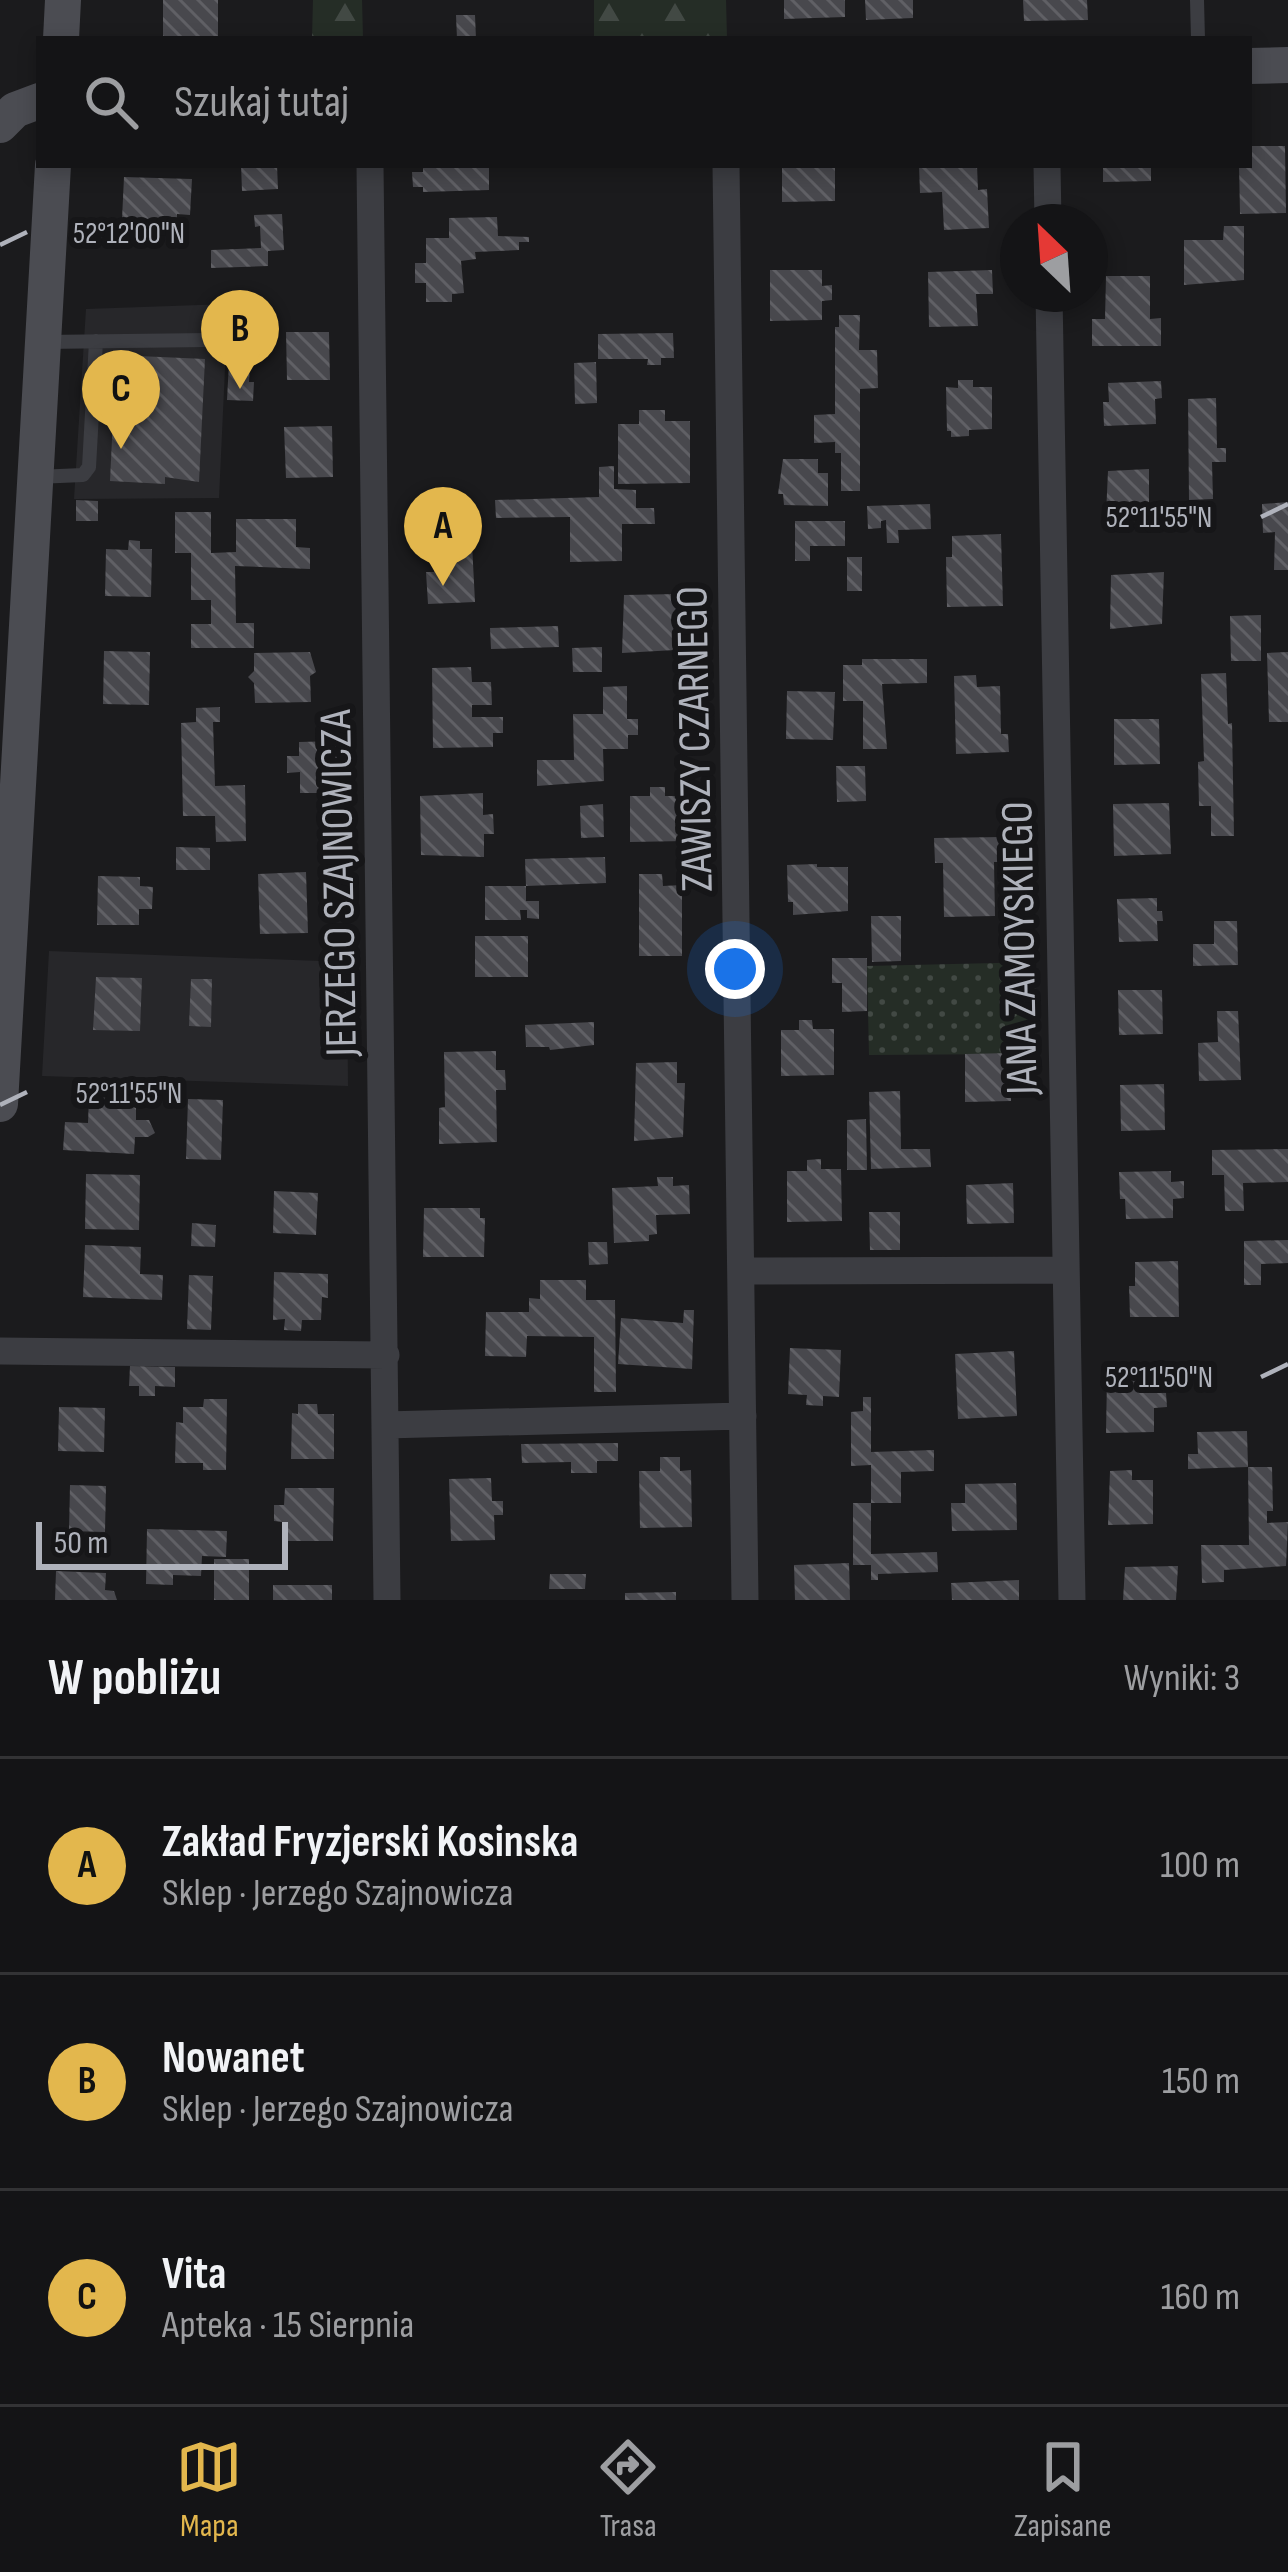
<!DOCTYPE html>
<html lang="pl">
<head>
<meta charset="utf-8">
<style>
  :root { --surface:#141416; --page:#1d1d1f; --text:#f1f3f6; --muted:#9d9ea1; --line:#333335; --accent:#e3b74d }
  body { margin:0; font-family:"Sofia Sans Condensed",sans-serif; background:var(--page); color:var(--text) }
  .compass { position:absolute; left:1000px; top:204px; width:108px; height:108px; border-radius:50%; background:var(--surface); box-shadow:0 6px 18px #0003; rotate:335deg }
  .scale { position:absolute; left:36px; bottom:30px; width:252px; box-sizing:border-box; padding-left:12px; border:6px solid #afb2bb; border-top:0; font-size:33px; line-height:42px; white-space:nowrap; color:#afb2bb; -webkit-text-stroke:9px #161618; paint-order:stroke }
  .you { position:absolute; left:735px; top:969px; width:42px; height:42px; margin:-30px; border:9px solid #fff; border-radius:50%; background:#1a73e8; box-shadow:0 0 0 18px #1a73e833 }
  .badge { display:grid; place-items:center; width:78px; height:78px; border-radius:50%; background:var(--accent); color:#111; font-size:39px; font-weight:700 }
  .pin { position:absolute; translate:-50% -99px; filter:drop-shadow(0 3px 6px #0008) }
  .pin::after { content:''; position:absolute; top:63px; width:42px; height:36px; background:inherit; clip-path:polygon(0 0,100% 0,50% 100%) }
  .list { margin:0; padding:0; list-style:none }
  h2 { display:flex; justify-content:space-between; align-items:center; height:156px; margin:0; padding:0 48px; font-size:51px }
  h2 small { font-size:39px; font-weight:400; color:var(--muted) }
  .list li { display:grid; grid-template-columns:78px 1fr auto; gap:36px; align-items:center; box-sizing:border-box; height:216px; padding:0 48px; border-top:3px solid var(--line) }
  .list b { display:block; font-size:45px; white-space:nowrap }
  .list p { margin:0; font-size:39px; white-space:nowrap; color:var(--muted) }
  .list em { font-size:39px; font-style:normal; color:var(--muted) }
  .icon { flex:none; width:66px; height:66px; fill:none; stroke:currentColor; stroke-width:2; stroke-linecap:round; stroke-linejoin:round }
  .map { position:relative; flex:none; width:1288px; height:1600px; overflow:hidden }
  .search { position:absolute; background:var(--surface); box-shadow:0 6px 18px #0003; left:36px; right:36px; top:36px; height:132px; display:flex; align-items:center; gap:30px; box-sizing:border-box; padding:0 42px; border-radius:0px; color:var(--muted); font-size:45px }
  .sheet { height:804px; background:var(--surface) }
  nav { display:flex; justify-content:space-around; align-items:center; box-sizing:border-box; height:168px; border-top:3px solid var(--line); background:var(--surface); font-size:33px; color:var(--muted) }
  nav a { display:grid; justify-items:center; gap:6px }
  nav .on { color:var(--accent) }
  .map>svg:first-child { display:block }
  .built { fill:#27272a }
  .grass { fill:url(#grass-dots) }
  .forest { fill:url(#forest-firs) }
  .building { fill:url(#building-back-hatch) }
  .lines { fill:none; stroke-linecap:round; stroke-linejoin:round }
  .lane { stroke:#3c3d42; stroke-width:14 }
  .street { stroke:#3c3d42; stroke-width:27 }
  .secondary { stroke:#4b4c52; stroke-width:36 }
  .ticks { fill:none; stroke:#afb2bb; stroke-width:4.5 }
  .labels { text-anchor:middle; stroke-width:12; stroke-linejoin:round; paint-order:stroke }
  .street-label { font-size:45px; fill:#afb2bb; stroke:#161618 }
  .ticks-label { font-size:30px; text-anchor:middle; fill:#afb2bb; stroke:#161618; stroke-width:12; stroke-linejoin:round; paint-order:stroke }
</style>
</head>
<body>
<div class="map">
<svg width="1288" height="1600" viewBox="0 0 1288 1600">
  <defs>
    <pattern id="grass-dots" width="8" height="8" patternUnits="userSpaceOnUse" patternTransform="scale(3)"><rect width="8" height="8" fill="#252d26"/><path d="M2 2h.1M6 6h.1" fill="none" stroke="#424944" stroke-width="1.8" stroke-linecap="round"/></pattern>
    <pattern id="forest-firs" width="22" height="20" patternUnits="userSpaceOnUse" patternTransform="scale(3)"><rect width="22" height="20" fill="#252d26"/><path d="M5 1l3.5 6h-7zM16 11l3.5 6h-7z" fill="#424944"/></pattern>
    <pattern id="building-back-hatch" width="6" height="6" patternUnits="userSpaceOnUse" patternTransform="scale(3)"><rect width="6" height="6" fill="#48484d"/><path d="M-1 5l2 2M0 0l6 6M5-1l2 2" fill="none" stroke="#606065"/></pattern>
  </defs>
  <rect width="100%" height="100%" fill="#1b1b1d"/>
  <!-- built -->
  <path class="built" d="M 228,304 L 219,498 L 74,499 L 86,309 Z
    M 49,951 L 347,962 L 348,1086 L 42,1076 Z"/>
  <!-- grass -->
  <path class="grass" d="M 1035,962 L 1036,1054 L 869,1055 L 867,966 Z"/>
  <!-- forest -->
  <path class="forest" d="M 313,0 L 362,0 L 363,39 L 312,39 Z
    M 594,0 L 726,0 L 727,39 L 594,39 Z"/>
  <!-- building -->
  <path class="building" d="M 163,0 L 218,0 L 218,39 L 163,39 Z
    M 784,0 L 845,0 L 845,17 L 784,19 Z
    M 865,0 L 913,0 L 913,18 L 866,20 Z
    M 1023,0 L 1087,0 L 1088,20 L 1024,21 Z
    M 456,15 L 475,15 L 476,39 L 457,39 Z
    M 1249,146 L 1285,146 L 1286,213 L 1240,214 L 1239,165 L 1249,165 Z
    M 241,165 L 277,165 L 278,189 L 242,191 Z
    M 423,165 L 489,165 L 489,190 L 423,192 L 423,187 L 413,187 L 412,172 L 423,172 Z
    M 782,165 L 835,165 L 835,201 L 782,202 Z
    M 919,165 L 977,165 L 978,190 L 987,189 L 989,228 L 944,230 L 942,192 L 920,193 Z
    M 1103,165 L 1151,165 L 1151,181 L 1103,182 Z
    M 124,177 L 192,179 L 190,215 L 177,214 L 177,221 L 122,219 Z
    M 282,214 L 284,250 L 268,251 L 268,266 L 211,268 L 211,250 L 261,248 L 260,226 L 255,227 L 254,215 Z
    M 497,217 L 498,236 L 529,237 L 529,242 L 519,242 L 519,250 L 475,252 L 476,259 L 461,261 L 464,293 L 452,294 L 452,302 L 426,302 L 426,283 L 415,283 L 415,263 L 426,263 L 426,238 L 449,238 L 449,218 Z
    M 1224,226 L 1244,226 L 1244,280 L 1184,285 L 1184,240 L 1223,240 Z
    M 770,270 L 822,270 L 822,286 L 832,285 L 832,300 L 822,301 L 822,320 L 770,321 Z
    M 992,270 L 993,294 L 976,294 L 978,326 L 929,327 L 928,272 Z
    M 1106,276 L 1150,276 L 1150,319 L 1161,318 L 1161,346 L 1092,346 L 1092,319 L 1105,319 Z
    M 839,315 L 860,315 L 859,350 L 877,350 L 878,388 L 860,389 L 860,491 L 841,491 L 841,453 L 835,453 L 835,442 L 814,443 L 814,415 L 835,414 L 835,327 L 839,327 Z
    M 286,332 L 329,332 L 330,380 L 287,380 Z
    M 673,333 L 674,358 L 661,358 L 661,365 L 647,365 L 648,359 L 598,359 L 598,334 Z
    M 230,343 L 251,344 L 249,382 L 254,382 L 253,401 L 227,400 Z
    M 116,355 L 205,359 L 199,482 L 165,477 L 165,484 L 110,481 Z
    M 596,362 L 597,403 L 575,404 L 574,363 Z
    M 958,380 L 973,380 L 973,387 L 992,387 L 992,429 L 969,430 L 969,436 L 951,437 L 951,431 L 947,431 L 946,387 L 958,388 Z
    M 1161,381 L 1162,398 L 1155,399 L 1156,424 L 1104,426 L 1103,402 L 1109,402 L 1108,383 Z
    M 1216,398 L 1217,448 L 1226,448 L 1226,462 L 1212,462 L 1213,499 L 1189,500 L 1188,399 Z
    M 639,410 L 665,410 L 665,421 L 690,421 L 690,483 L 618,484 L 618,424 L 639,424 Z
    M 332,426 L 333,477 L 286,478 L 284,427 Z
    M 783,459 L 818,459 L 818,473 L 828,473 L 828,506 L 784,505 L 783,494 L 778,494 Z
    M 614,466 L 614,489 L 636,490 L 636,508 L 654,508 L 655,524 L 622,524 L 622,561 L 570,562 L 570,517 L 496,518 L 495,500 L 599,497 L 599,467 Z
    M 1149,469 L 1149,513 L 1106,515 L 1108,471 Z
    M 76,500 L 98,501 L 98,521 L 76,521 Z
    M 1288,502 L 1288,570 L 1274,570 L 1275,532 L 1263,533 L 1262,504 Z
    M 930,504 L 931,529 L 898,530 L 899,543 L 887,543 L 886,520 L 881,521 L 881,528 L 868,529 L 867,506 Z
    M 175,512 L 211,512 L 211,553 L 236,552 L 236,519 L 296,519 L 296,547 L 310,548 L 310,569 L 235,566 L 236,623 L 254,623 L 254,648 L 191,648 L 191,624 L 211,624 L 211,600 L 191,600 L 191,553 L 175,553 Z
    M 461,518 L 461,524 L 471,524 L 475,602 L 428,604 L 426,572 L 434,572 L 432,527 L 452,525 L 451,519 Z
    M 795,521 L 845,521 L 845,546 L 810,546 L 810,561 L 795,561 Z
    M 1001,534 L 1003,606 L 947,607 L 946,557 L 952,557 L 952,536 Z
    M 129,540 L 140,541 L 140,549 L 152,549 L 151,597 L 105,596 L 106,549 L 128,550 Z
    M 847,557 L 862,557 L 862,591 L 847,591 Z
    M 1164,572 L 1162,624 L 1110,629 L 1111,575 Z
    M 678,594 L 675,650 L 622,653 L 624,595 Z
    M 1261,615 L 1261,661 L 1231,661 L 1230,616 Z
    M 558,626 L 559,647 L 491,649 L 490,628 Z
    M 602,647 L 602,672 L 573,672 L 572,648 Z
    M 104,651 L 150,652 L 149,705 L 103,704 Z
    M 310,652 L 316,672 L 310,676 L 311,702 L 255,703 L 254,683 L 248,677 L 254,671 L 254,653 Z
    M 1288,652 L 1288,722 L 1269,722 L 1267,653 Z
    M 862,659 L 927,659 L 927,683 L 882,684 L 887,749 L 863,749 L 863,701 L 843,701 L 843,665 L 862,665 Z
    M 471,667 L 472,682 L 491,682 L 492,705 L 472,705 L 472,717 L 503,717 L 503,733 L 493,733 L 493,747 L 433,748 L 432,668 Z
    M 1226,673 L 1228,724 L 1232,723 L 1234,836 L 1211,836 L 1211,806 L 1199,806 L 1198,762 L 1204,761 L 1201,674 Z
    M 976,675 L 977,687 L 1000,686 L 1001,734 L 1008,734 L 1009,752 L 956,754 L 954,676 Z
    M 627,686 L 627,719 L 638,719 L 638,735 L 628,735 L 628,749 L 603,749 L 604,781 L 537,786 L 537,760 L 574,760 L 573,714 L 603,714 L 603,687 Z
    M 787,691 L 835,692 L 833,740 L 786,739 Z
    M 220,707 L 220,722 L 213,722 L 215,786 L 245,785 L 246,841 L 216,842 L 215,816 L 183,816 L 181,723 L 196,722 L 196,708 Z
    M 1114,719 L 1159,719 L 1160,764 L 1114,765 Z
    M 337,741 L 337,793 L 300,793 L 300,772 L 287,773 L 287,756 L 299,756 L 299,742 Z
    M 836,766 L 865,766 L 866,801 L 837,802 Z
    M 650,787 L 665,787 L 665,796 L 685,796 L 686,841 L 630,842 L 630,796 L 650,796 Z
    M 483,793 L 483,815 L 493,814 L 494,834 L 484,834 L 484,857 L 421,855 L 420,796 Z
    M 1169,803 L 1171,854 L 1114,856 L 1113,804 Z
    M 603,804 L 604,837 L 581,838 L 580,806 Z
    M 1002,837 L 1002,862 L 994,862 L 995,916 L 944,917 L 943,863 L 935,863 L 934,838 Z
    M 176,847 L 210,848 L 210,870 L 176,870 Z
    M 605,857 L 606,883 L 526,886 L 525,859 Z
    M 817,864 L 817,867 L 848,867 L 848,911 L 793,915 L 793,902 L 788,902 L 787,865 Z
    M 306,872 L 308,933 L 260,934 L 258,874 Z
    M 639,874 L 662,874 L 663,886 L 682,885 L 682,956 L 639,956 Z
    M 98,876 L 140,877 L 140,886 L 153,887 L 152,909 L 139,909 L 139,925 L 97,925 Z
    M 485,886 L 526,886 L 526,901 L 539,901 L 539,919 L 527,918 L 527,910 L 520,910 L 521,920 L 485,920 Z
    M 1157,898 L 1157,911 L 1162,911 L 1163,921 L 1157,921 L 1158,941 L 1119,942 L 1117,899 Z
    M 871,916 L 901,916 L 901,961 L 872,962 Z
    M 1214,921 L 1237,921 L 1238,965 L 1193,966 L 1193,944 L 1214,944 Z
    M 475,936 L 528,936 L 528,977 L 475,977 Z
    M 832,958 L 867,958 L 867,1011 L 842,1012 L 842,983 L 832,983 Z
    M 96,977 L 142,978 L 140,1031 L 93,1030 Z
    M 191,979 L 212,979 L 211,1027 L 189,1026 Z
    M 1118,990 L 1162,990 L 1163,1034 L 1119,1035 Z
    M 1217,1011 L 1238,1011 L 1241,1080 L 1199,1081 L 1198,1043 L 1218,1042 Z
    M 799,1020 L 812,1020 L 813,1029 L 834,1029 L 834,1075 L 781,1076 L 781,1030 L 799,1030 Z
    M 594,1022 L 594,1045 L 550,1050 L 549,1047 L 526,1047 L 525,1025 Z
    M 496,1051 L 496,1070 L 505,1070 L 506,1090 L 496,1090 L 497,1142 L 439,1144 L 439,1108 L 445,1107 L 444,1052 Z
    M 1011,1053 L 1011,1101 L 965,1102 L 965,1054 Z
    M 677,1062 L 677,1083 L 685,1083 L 683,1137 L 634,1141 L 636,1063 Z
    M 1164,1084 L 1165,1130 L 1121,1131 L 1120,1085 Z
    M 900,1091 L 901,1149 L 930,1149 L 931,1167 L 871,1169 L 869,1092 Z
    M 89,1097 L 136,1099 L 136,1120 L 149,1120 L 155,1133 L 148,1137 L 135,1137 L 134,1154 L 63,1150 L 65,1122 L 88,1123 Z
    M 188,1099 L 223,1100 L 221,1160 L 186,1159 Z
    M 866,1119 L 867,1170 L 847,1170 L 847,1120 Z
    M 1288,1149 L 1288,1182 L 1243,1183 L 1244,1211 L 1225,1211 L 1224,1175 L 1212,1175 L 1212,1150 Z
    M 821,1159 L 821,1169 L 841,1169 L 842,1221 L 787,1222 L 787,1171 L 807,1171 L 807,1160 Z
    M 1171,1171 L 1171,1182 L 1184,1181 L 1184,1198 L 1173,1199 L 1173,1218 L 1126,1219 L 1125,1199 L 1120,1199 L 1119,1172 Z
    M 86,1174 L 140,1175 L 139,1230 L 85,1229 Z
    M 657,1177 L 673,1177 L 673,1186 L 689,1185 L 690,1214 L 656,1215 L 657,1234 L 649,1235 L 649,1241 L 614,1243 L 612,1188 L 658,1186 Z
    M 1013,1183 L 1014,1223 L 967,1224 L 966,1185 Z
    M 274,1191 L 318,1193 L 316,1235 L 273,1233 Z
    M 424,1208 L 480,1208 L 480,1218 L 485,1218 L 484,1257 L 423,1257 Z
    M 869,1212 L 900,1212 L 900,1250 L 870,1250 Z
    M 192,1223 L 216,1225 L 215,1247 L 191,1246 Z
    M 1288,1240 L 1288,1263 L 1261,1264 L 1261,1285 L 1244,1285 L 1244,1241 Z
    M 588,1242 L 607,1242 L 608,1264 L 589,1265 Z
    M 85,1245 L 141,1247 L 140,1274 L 163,1275 L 162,1300 L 83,1297 Z
    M 1178,1261 L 1179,1317 L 1130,1317 L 1129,1286 L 1135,1286 L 1135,1262 Z
    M 274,1272 L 328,1274 L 328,1298 L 322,1297 L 321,1320 L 302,1320 L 301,1331 L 284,1330 L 285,1319 L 273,1320 Z
    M 189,1275 L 213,1276 L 211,1330 L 187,1329 Z
    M 540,1280 L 586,1280 L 586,1300 L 615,1300 L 616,1392 L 594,1392 L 594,1337 L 527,1336 L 526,1357 L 485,1356 L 486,1312 L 529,1312 L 529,1298 L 540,1299 Z
    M 684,1310 L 694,1310 L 692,1369 L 618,1364 L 621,1318 L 683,1323 Z
    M 790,1348 L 841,1350 L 839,1397 L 823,1396 L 823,1406 L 806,1405 L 807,1395 L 788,1394 Z
    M 1014,1351 L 1017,1416 L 958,1419 L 955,1354 Z
    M 130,1366 L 175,1367 L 175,1387 L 155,1386 L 155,1396 L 139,1396 L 139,1386 L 129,1386 Z
    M 1153,1377 L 1154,1393 L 1166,1393 L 1167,1407 L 1154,1408 L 1154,1432 L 1106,1433 L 1107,1378 Z
    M 863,1397 L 871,1397 L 871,1452 L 934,1450 L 934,1471 L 901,1472 L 901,1503 L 871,1503 L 871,1465 L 851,1466 L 851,1412 L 863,1411 Z
    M 204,1399 L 227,1399 L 226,1470 L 203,1470 L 203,1463 L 175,1463 L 176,1422 L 183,1423 L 183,1407 L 203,1407 Z
    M 298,1404 L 317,1404 L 318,1414 L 334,1414 L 334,1459 L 291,1459 L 292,1413 L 298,1414 Z
    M 59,1407 L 105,1408 L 104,1452 L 58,1451 Z
    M 1247,1431 L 1248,1467 L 1272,1467 L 1273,1511 L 1267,1511 L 1267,1523 L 1288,1522 L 1286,1566 L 1224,1570 L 1224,1582 L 1202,1583 L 1201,1545 L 1249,1545 L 1248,1467 L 1188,1469 L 1188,1454 L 1198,1454 L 1197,1432 Z
    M 618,1443 L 618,1461 L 597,1461 L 597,1473 L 571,1473 L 571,1462 L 522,1463 L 521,1444 Z
    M 660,1457 L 680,1457 L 680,1471 L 691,1470 L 692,1527 L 640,1528 L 639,1471 L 660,1471 Z
    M 1132,1470 L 1132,1480 L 1153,1480 L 1153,1524 L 1108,1525 L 1110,1471 Z
    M 491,1478 L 492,1501 L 503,1501 L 503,1515 L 494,1515 L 495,1540 L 451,1541 L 449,1479 Z
    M 1016,1483 L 1017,1530 L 952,1531 L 951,1503 L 965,1503 L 965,1484 Z
    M 70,1485 L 106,1486 L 105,1532 L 69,1531 Z
    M 285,1488 L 334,1488 L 333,1541 L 283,1541 L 283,1522 L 274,1521 L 274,1505 L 284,1505 Z
    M 853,1503 L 871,1503 L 871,1554 L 937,1552 L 938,1572 L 878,1574 L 878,1580 L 871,1580 L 871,1565 L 853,1565 Z
    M 147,1529 L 227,1531 L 226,1557 L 202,1556 L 201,1576 L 173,1575 L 173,1585 L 146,1584 Z
    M 214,1559 L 249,1559 L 249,1600 L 214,1600 Z
    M 849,1563 L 850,1600 L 795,1600 L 794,1565 Z
    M 1178,1566 L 1176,1600 L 1123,1600 L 1125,1567 Z
    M 56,1571 L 106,1573 L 105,1590 L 114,1591 L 117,1600 L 55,1600 Z
    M 550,1574 L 586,1574 L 585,1589 L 549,1589 Z
    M 1019,1580 L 1019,1600 L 952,1600 L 951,1583 Z
    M 273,1585 L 332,1585 L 332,1600 L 273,1600 Z
    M 676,1592 L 676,1600 L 625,1600 L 625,1593 Z"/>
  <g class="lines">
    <!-- lane -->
    <path class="lane" d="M 1197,0 L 1198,39
      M 43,342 L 208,340
      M 36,477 L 83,475 L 89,467 L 96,341"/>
    <!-- street -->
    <path class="street" d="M 370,165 L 387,1600
      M 726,165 L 745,1600
      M 1047,165 L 1048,222
      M 1049,294 L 1072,1600
      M 742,1271 L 1065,1270
      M 0,1351 L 386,1355
      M 385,1425 L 743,1416"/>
    <!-- secondary -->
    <path class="secondary" d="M 61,39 L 63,0
      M 1249,66 L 1288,65
      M 0,125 L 15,110 L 39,101
      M 0,1104 L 53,165"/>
  </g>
  <!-- ticks -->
  <path class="ticks" d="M 0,245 L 27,232M 1261,517 L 1288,504M 0,1105 L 27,1092M 1261,1377 L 1288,1364"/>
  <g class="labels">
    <!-- street labels -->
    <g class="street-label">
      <text transform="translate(693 739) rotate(-91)" y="16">ZAWISZY CZARNEGO</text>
      <text transform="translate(337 883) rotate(-91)" y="16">JERZEGO SZAJNOWICZA</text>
      <text transform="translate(1018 948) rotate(-91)" y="16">JANA ZAMOYSKIEGO</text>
    </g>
  </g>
  <g class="ticks-label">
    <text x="129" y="243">52°12'00"N</text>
    <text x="1159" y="527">52°11'55"N</text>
    <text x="129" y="1103">52°11'55"N</text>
    <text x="1159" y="1387">52°11'50"N</text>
  </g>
</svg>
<svg class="compass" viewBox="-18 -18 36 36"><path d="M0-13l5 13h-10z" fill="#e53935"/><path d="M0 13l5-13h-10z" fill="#9d9ea1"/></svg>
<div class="scale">50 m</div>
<div class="you"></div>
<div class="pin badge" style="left:443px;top:586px">A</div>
<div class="pin badge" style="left:240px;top:389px">B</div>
<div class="pin badge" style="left:121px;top:449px">C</div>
<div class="search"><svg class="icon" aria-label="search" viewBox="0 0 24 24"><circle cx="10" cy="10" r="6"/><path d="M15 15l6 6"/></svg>Szukaj tutaj</div>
</div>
<section class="sheet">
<h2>W pobliżu<small>Wyniki: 3</small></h2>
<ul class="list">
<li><span class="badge">A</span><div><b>Zakład Fryzjerski Kosinska</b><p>Sklep · Jerzego Szajnowicza</p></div><em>100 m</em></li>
<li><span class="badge">B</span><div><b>Nowanet</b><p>Sklep · Jerzego Szajnowicza</p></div><em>150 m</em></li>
<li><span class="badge">C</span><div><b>Vita</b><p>Apteka · 15 Sierpnia</p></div><em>160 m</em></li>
</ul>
</section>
<nav>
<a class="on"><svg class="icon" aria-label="map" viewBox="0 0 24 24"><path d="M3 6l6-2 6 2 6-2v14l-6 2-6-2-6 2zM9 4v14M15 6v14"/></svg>Mapa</a>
<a><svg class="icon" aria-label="directions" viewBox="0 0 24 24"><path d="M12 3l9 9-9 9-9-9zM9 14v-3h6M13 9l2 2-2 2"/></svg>Trasa</a>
<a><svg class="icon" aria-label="saved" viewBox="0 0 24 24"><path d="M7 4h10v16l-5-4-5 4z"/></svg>Zapisane</a>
</nav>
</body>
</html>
